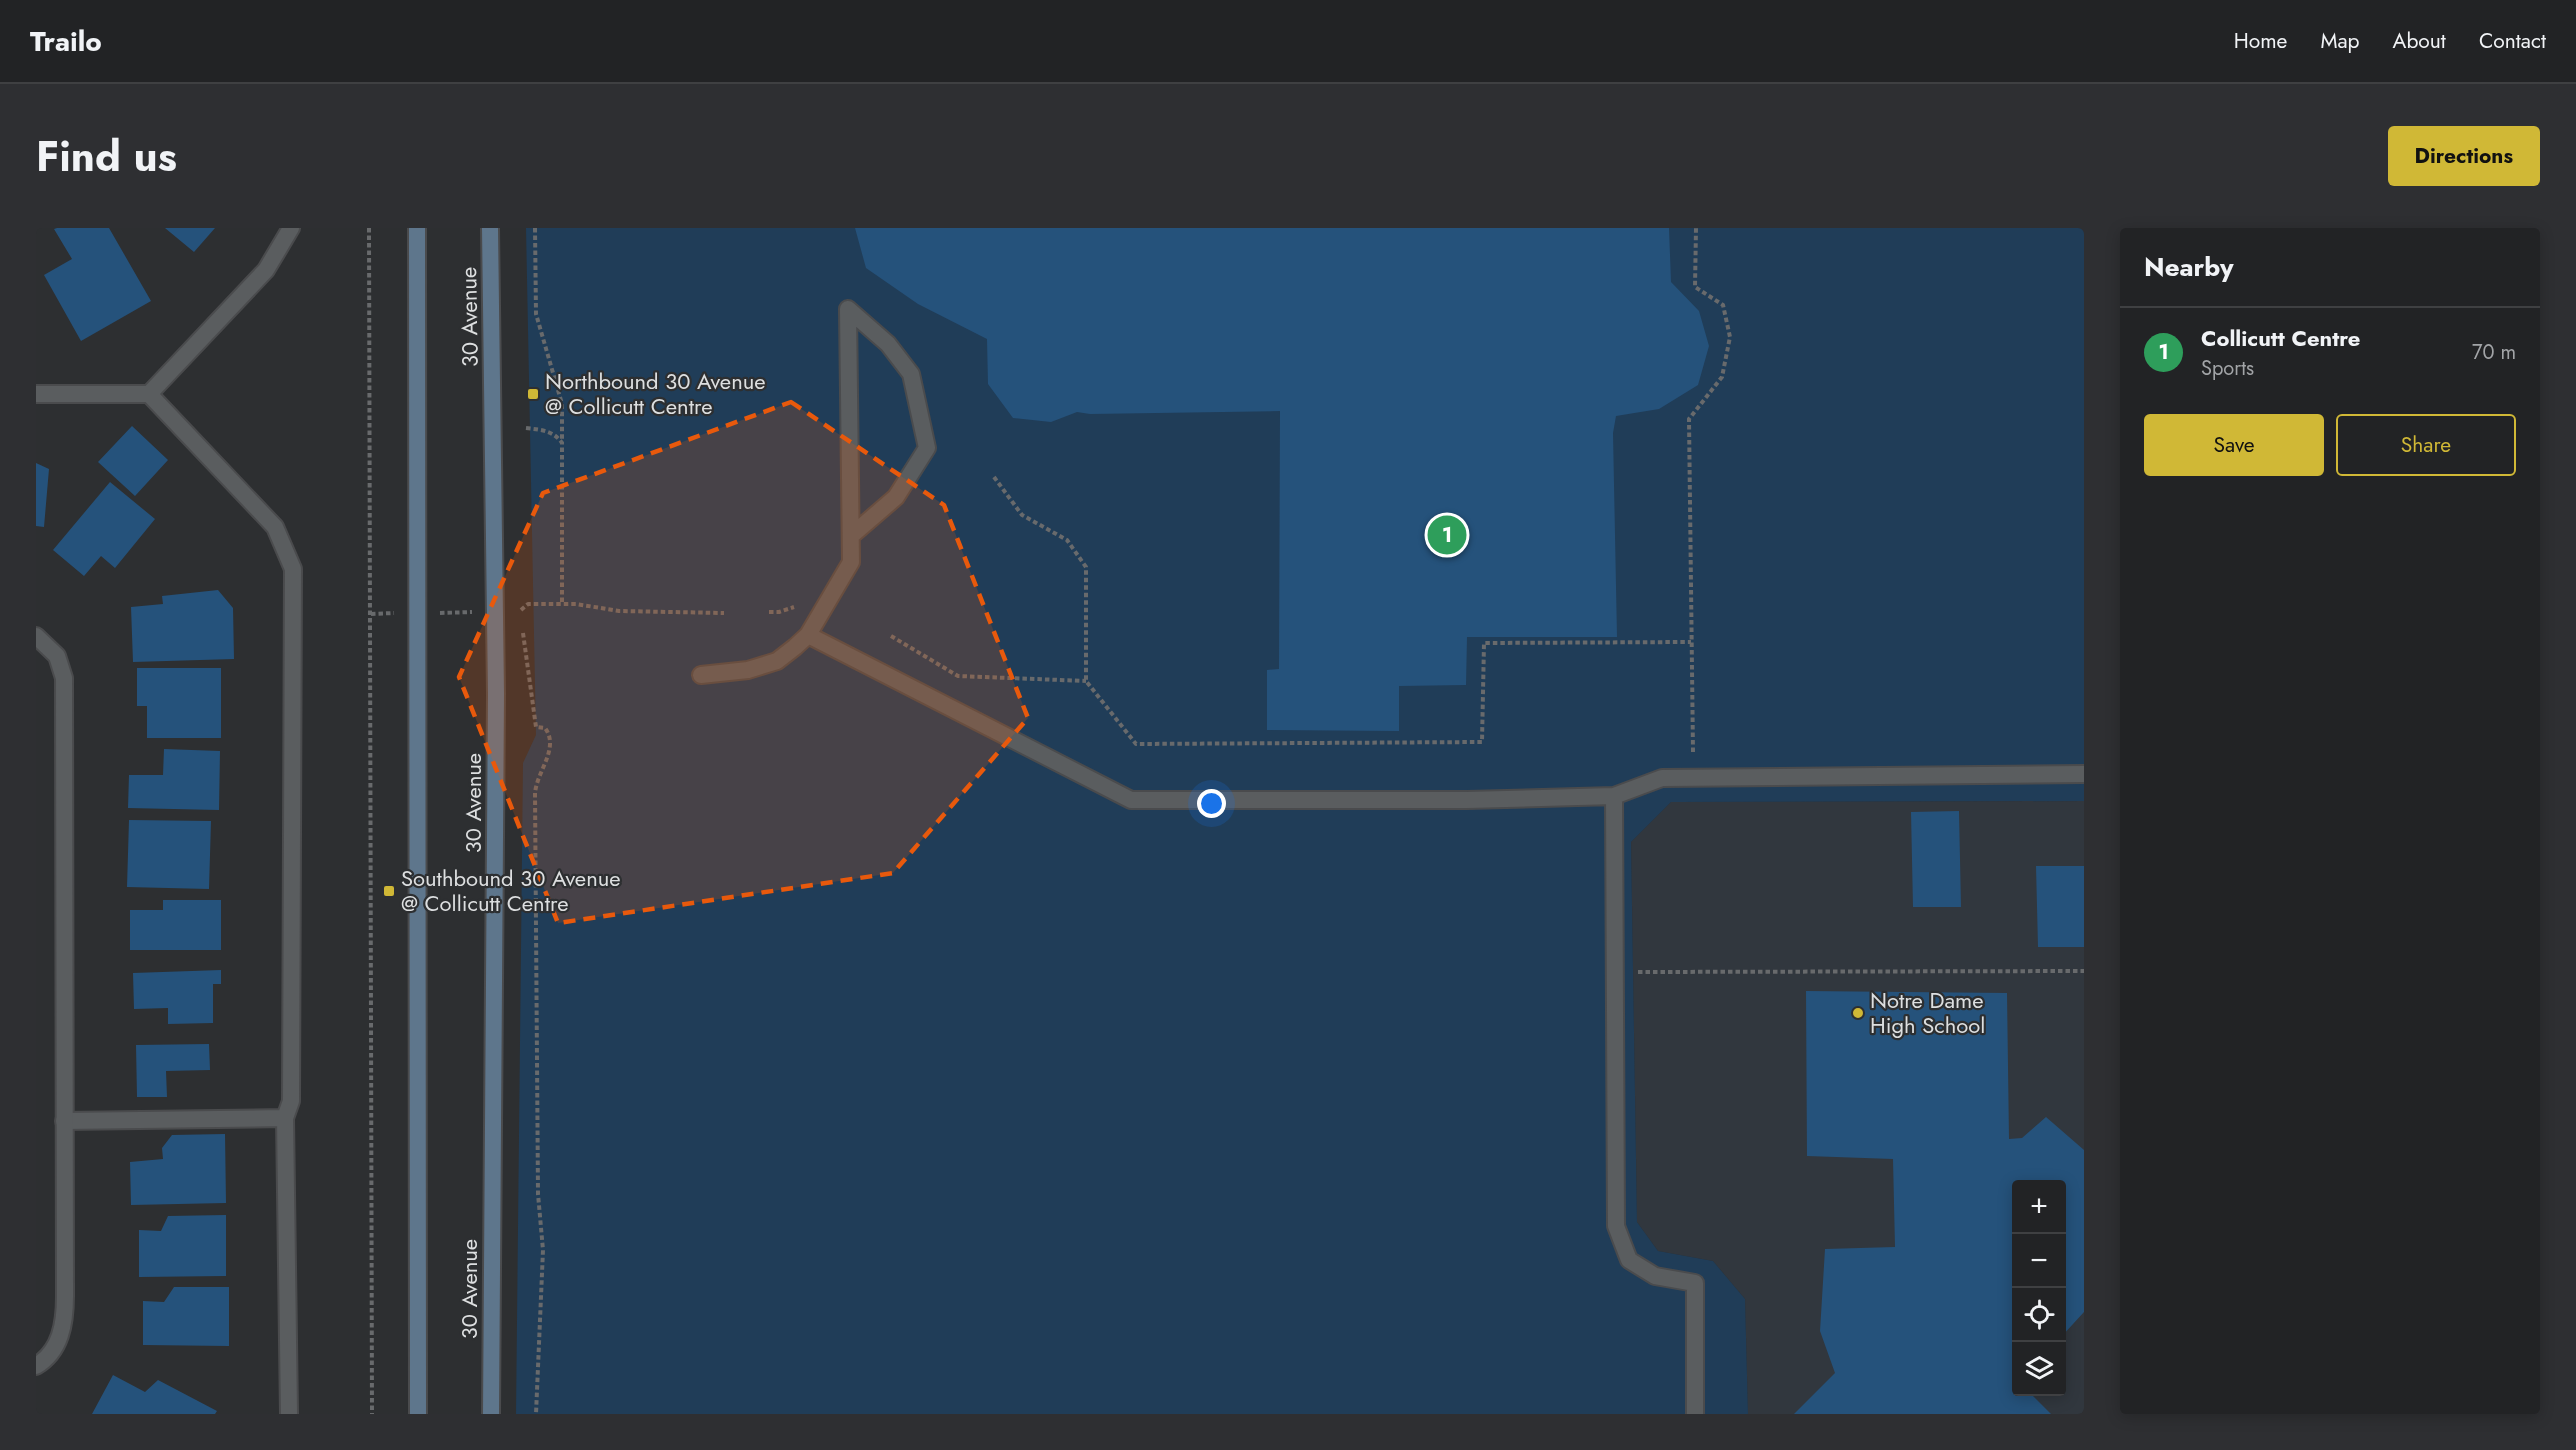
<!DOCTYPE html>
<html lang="en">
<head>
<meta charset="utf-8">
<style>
  :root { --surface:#222325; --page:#2e2f32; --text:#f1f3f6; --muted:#a2a4a7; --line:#3f4042; --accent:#d0b836 }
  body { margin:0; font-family:Jost,sans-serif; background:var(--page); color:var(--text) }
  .controls { position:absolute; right:18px; bottom:18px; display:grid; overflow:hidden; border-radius:6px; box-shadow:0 3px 15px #0003 }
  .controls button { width:54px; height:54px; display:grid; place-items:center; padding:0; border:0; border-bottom:2px solid var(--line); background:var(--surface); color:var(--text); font:30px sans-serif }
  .you { position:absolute; left:1176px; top:576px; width:21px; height:21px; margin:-15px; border:4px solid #fff; border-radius:50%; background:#1a73e8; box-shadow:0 0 0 9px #1a73e833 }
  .badge { display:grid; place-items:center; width:39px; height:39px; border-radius:50%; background:var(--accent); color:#fff; font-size:20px; font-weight:700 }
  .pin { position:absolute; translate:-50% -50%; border:3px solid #fff; box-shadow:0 2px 6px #0006 }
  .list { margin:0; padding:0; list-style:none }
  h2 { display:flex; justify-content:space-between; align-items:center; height:78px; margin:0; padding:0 24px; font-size:26px }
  h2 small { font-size:20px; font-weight:400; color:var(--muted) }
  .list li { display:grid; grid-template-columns:39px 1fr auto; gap:18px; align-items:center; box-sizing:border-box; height:90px; padding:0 24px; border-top:2px solid var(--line) }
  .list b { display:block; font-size:22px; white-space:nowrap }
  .list p { margin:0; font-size:20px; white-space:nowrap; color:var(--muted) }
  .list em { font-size:20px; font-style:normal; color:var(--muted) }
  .actions { display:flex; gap:12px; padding:18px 24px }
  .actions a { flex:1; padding:14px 0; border:2px solid var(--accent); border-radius:6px; text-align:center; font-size:21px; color:var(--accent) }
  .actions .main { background:var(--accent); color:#111 }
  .icon { flex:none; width:33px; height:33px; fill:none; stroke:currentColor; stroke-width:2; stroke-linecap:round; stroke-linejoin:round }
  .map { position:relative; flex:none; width:2048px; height:1186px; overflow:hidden; border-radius:6px }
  header { display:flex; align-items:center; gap:36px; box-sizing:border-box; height:84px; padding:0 30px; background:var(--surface); border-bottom:2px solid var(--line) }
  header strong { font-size:28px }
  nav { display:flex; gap:33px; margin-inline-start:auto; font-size:21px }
  .intro { display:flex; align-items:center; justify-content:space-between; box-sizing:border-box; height:144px; padding:0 36px }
  h1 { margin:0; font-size:42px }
  .button { padding:15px 27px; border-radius:6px; background:var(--accent); color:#111; font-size:21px; font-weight:700 }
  main { display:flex; gap:36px; padding:0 36px }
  aside { flex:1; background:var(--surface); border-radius:6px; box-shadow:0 3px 15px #0003 }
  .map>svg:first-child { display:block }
  .built { fill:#31373e; fill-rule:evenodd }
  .green { fill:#203d58 }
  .building { fill:#25527b }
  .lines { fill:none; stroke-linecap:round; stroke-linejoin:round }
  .service-casing { stroke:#4a4b4d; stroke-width:20 }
  .minor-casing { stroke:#4a4b4d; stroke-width:20 }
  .secondary-casing { stroke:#4a4b4d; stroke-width:20 }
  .path { stroke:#686a6c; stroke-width:4; stroke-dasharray:4.5 3; stroke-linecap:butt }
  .service { stroke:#5a5d5f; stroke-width:16 }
  .minor { stroke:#5a5d5f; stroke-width:16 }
  .secondary { stroke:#5e768c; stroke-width:16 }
  .marked { fill:#e8590c; fill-opacity:0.2; stroke:#e8590c; stroke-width:4.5; stroke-dasharray:12 8; stroke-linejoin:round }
  .poi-dot { fill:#d0b836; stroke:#2d2f31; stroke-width:2 }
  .labels { text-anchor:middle; stroke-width:4.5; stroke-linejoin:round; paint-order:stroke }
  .street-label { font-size:22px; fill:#dddfe0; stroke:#2d2f31 }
  .poi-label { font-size:22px; fill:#dddfe0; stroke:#2d2f31; text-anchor:start }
</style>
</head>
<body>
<header>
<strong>Trailo</strong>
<nav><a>Home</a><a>Map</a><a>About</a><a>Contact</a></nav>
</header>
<div class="intro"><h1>Find us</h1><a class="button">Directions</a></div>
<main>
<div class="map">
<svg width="2048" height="1186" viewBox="0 0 2048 1186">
  <rect width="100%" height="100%" fill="#2d2f31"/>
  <!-- built -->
  <path class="built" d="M 2048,573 L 2048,1186 L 1712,1186 L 1709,1071 L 1677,1033 L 1622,1023 L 1601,994 L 1595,614 L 1635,574 ZM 1980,956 L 2026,956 L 2026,1164 L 1980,1164 Z"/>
  <!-- green -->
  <path class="green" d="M 490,0 L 2048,0 L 2048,573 L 1635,574 L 1595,614 L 1601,994 L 1622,1023 L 1677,1033 L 1709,1071 L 1712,1186 L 480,1186 L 487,535 L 500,507 Z"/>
  <!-- building -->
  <path class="building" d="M 21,0 L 73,0 L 115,73 L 45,113 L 8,47 L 36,31 L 18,1 Z
    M 129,0 L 179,0 L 158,24 Z
    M 819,0 L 1633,0 L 1635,54 L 1663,83 L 1673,118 L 1662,157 L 1623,181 L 1580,188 L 1577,205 L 1581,409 L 1431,409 L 1430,457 L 1363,458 L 1363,503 L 1231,502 L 1231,442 L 1243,441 L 1244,183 L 1054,186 L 1041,184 L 1015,194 L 977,190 L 952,156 L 951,111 L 882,76 L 830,40 Z
    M 96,198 L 132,232 L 99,268 L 62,234 Z
    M 0,235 L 13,241 L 8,299 L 0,298 Z
    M 74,254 L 119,291 L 79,340 L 65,328 L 48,348 L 17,322 Z
    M 182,362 L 197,380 L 198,431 L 97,434 L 95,379 L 127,376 L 126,368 Z
    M 101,440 L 185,440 L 185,510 L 111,510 L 111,478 L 101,478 Z
    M 128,521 L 184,523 L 183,582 L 92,580 L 93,547 L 127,547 Z
    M 1923,583 L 1925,679 L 1877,679 L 1875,584 Z
    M 93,592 L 175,593 L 173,661 L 91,659 Z
    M 2000,638 L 2048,638 L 2048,719 L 2002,719 Z
    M 127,672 L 185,672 L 185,722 L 94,722 L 94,682 L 127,682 Z
    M 185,742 L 185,756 L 177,756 L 177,795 L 132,796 L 132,780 L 98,781 L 97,745 Z
    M 1770,763 L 1971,765 L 1973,911 L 1986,910 L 2010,889 L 2048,922 L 2048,1084 L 2026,1108 L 2026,956 L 1980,956 L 1980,1164 L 1993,1164 L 2015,1186 L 1758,1186 L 1799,1145 L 1784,1103 L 1789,1021 L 1859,1019 L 1857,931 L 1771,928 Z
    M 173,816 L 174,842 L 130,843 L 131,869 L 101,869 L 100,817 Z
    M 189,906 L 190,975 L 95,977 L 94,934 L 127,931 L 126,920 L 136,907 Z
    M 190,987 L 190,1048 L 103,1049 L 103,1002 L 125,1003 L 132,988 Z
    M 138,1059 L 193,1059 L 193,1118 L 107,1117 L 107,1073 L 128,1074 Z
    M 77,1147 L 109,1164 L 122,1152 L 181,1183 L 179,1186 L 56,1186 Z"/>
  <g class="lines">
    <!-- service casing -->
    <g class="service-casing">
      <path id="service" d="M 812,81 L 852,116 L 875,146 L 891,220 L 860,269 L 816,307
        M 0,166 L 113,166 L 239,299 L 257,341 L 255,873 L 249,890 L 253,1186
        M 113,166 L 230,42 L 255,0
        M 772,407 L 1095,572 L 1431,572 L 1578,568
        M 665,447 L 712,442 L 741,433 L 759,419 L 772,407 L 815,334 L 812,81
        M 28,893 L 249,890
        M 1659,1186 L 1659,1055 L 1619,1048 L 1593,1032 L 1580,998 L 1578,568 L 1626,550 L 2048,546"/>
    </g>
    <!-- minor casing -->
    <g class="minor-casing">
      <path id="minor" d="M 0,408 L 21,428 L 28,450 L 29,1068 C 29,1095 25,1123 0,1138"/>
    </g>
    <!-- secondary casing -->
    <g class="secondary-casing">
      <path id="secondary" d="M 381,0 L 382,1186
        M 454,0 L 460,466 L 455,1186"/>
    </g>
    <!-- path -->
    <path class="path" d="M 333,0 L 336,1186
      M 499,0 L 500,86 L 526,176 L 526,215
      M 490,200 C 505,202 517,202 526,215 L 526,376
      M 958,249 L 986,287 L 1031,312 L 1050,339 L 1050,453 L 1100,516 L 1446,514 L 1448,415 L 1655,414
      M 485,382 L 492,376 L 540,376 L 583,383 L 688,385
      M 733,384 L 743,384 L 758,379
      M 404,385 L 436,384
      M 335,386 L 358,385
      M 487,405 L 500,499 L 509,500 C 524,520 501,543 499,565 L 502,966 L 507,1022 L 500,1186
      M 855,408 L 922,448 L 1050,453
      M 1657,524 L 1653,191 L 1686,149 L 1694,109 L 1687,77 L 1659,59 L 1660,0
      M 1602,744 L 2048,743"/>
    <!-- service -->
    <use href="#service" class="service"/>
    <!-- minor -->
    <use href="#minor" class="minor"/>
    <!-- secondary -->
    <use href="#secondary" class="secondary"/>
  </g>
  <!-- marked area -->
  <path class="marked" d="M 755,174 L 908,277 L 992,490 L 857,645 L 522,695 L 423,449 L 507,265 Z"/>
  <!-- markers -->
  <g class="poi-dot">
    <rect x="491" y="160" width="12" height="12" rx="3"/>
    <rect x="347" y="657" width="12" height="12" rx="3"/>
    <circle cx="1822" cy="785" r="6"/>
  </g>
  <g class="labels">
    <!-- street labels -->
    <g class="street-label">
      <text transform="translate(433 89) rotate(-91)" y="8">30 Avenue</text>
      <text transform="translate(437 575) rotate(-90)" y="8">30 Avenue</text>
      <text transform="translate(433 1061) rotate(-90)" y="8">30 Avenue</text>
    </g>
    <!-- poi labels -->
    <g class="poi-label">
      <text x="509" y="161">Northbound 30 Avenue<tspan x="509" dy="25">@ Collicutt Centre</tspan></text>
      <text x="365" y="658">Southbound 30 Avenue<tspan x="365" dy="25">@ Collicutt Centre</tspan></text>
      <text x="1834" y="780">Notre Dame<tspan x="1834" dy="25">High School</tspan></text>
    </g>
  </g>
</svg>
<div class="controls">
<button>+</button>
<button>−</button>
<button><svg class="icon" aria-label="locate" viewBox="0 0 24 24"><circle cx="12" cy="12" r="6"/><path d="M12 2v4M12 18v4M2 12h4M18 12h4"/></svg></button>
<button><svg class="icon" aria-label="layers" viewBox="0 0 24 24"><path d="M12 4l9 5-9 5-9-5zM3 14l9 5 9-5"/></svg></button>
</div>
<div class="you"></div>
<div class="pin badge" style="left:1411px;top:307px;background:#2e9e5b">1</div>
</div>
<aside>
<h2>Nearby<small></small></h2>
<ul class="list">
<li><span class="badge" style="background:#2e9e5b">1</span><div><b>Collicutt Centre</b><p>Sports</p></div><em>70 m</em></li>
</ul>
<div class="actions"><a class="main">Save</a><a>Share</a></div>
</aside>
</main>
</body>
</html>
